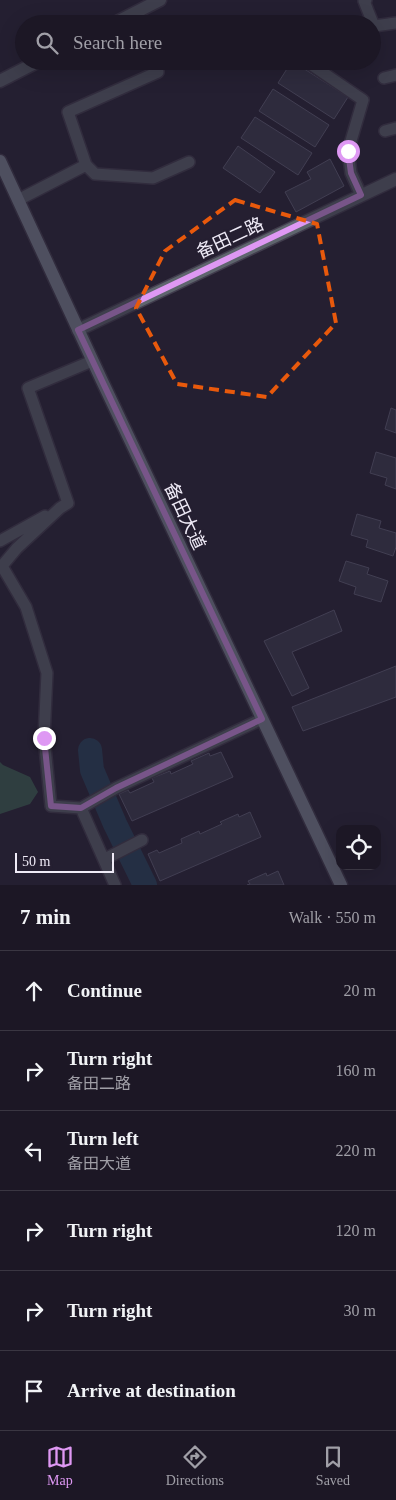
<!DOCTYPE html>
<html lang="en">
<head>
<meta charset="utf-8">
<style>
  :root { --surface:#1c1725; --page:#292432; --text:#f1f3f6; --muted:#a09fa7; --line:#3a3642; --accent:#de98f3 }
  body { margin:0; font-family:"Times New Roman","Noto Sans SC",serif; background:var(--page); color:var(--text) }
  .controls { position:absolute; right:15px; bottom:15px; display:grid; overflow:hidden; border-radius:10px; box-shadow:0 5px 20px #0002 }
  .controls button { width:45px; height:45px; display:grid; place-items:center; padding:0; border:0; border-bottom:1px solid var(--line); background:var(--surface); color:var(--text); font:25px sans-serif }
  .scale { position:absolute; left:15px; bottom:12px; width:99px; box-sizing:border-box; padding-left:5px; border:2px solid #efebf7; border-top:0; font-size:14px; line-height:18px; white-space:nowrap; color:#efebf7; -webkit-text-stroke:4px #251f31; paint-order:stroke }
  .stop { position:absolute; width:15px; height:15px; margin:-11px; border:4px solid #de98f3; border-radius:50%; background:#fff }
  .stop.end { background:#de98f3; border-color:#fff; box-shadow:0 1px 5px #0008 }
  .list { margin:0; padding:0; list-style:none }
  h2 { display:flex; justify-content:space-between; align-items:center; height:65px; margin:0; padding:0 20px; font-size:21px }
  h2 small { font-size:16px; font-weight:400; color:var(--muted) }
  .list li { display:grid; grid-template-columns:32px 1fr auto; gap:15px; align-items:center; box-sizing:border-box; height:80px; padding:0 20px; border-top:1px solid var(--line) }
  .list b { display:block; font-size:19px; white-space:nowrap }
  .list p { margin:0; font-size:16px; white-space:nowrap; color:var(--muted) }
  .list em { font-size:16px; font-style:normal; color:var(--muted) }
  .icon { flex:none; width:28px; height:28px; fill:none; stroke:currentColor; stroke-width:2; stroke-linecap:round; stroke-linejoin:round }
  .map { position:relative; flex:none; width:396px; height:885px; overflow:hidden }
  .search { position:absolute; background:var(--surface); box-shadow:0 5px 20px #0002; left:15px; right:15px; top:15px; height:55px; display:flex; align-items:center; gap:12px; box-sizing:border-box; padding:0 18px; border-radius:28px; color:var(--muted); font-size:19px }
  .sheet { height:545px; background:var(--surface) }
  nav { display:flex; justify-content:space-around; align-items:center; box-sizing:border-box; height:70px; border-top:1px solid var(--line); background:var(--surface); font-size:14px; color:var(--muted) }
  nav a { display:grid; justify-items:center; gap:2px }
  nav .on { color:var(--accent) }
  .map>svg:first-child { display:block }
  .forest { fill:#3d6553 }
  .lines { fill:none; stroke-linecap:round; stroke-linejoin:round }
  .river { stroke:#25435b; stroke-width:24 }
  .building { fill:#3a3a4d; stroke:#646479 }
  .minor-casing { stroke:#413c4d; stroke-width:14 }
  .tertiary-casing { stroke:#413c4d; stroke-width:15 }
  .secondary-casing { stroke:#413c4d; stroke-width:15 }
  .minor { stroke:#5e656d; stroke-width:11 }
  .tertiary { stroke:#5e656d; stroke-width:12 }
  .secondary { stroke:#808a97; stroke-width:12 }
  .route { stroke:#de98f3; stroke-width:6 }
  .marked { fill:none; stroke:#e8590c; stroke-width:4; stroke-dasharray:10 6; stroke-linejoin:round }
  .labels { text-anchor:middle; stroke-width:4; stroke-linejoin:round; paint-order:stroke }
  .street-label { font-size:18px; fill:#efebf7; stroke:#251f31 }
</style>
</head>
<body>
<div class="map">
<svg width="396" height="885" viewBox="0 0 396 885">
  <rect width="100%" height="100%" fill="#251f31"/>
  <!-- forest -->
  <path class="forest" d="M 0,762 L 3,765 L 30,777 L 38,792 L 30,804 L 0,814 Z"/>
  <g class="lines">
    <!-- river -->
    <path class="river" d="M 90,750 L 92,770 L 115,824 L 145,885"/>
  </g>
  <!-- building -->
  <path class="building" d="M 292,61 L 348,97 L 334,119 L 278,83 Z
    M 273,89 L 329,125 L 315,147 L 259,111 Z
    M 255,117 L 312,153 L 298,175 L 241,138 Z
    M 238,146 L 275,172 L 260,193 L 223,168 Z
    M 330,159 L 344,186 L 296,212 L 285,192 L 311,179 L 307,172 Z
    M 391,408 L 396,410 L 396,433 L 385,429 Z
    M 376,452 L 396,458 L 396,489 L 385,485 L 387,478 L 370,473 Z
    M 357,514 L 381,521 L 379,528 L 396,533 L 396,547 L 393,556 L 366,547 L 368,540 L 351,535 Z
    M 346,561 L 369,568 L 367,574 L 388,581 L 381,602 L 354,594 L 356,587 L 339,581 Z
    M 334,610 L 342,631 L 292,652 L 309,688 L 292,696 L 264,641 Z
    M 396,666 L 396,697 L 303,731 L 292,707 Z
    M 221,752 L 233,777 L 132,821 L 119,794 L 128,790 L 130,793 L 154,782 L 152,778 L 170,771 L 171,774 L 193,764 L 191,761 L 209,753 L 210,756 Z
    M 250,812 L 261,837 L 160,881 L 148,854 L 157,850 L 159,853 L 182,843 L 181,839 L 199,831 L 200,834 L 222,824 L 220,822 L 238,814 L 239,817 Z
    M 278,871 L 284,885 L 247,885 L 250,884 L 248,881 L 266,873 L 267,876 Z"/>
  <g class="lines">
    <!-- minor casing -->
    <g class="minor-casing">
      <path id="minor" d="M 366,0 L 364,1 L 374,26 L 396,23
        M 306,61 L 363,100 L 348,151 L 351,173 L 361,195
        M 158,72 L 68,112 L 86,165 L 95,174 L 153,178 L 189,162
        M 384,78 L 396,75
        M 385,131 L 396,128
        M 18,200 L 86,165
        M 92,361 L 28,388 L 68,503 L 60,508 L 17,548 L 2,566 L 26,607 L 47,673 L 44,738 L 51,806 L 81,808 L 115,885
        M 0,541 L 45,516
        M 81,808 L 116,788 L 262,719
        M 105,859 L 142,840"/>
    </g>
    <!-- tertiary casing -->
    <g class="tertiary-casing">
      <path id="tertiary" d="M 113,24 L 160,0
        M 0,81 L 39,61
        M 78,330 L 396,179"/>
    </g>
    <!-- secondary casing -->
    <g class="secondary-casing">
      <path id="secondary" d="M 0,161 L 103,383 L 341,885"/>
    </g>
    <!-- minor -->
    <use href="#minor" class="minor"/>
    <!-- tertiary -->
    <use href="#tertiary" class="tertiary"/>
    <!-- secondary -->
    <use href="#secondary" class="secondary"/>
  </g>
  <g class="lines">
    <!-- route -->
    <path class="route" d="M 44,738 L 51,806 L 81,808 L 116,788 L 262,719 L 78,330 L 361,195 L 351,173 L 348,151"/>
  </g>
  <!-- marked area -->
  <path d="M0 0H396V885H0ZM 235,200 L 317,224 L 336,323 L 267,397 L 177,384 L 136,308 L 165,251 Z" fill="#251f31" fill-opacity=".55" fill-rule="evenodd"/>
  <path class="marked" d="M 235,200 L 317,224 L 336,323 L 267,397 L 177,384 L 136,308 L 165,251 Z"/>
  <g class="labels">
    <!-- street labels -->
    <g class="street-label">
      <text transform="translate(230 238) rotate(-25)" y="6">备田二路</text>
      <text transform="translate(185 516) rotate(65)" y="6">备田大道</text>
    </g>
  </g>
</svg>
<div class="controls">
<button><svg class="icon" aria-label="locate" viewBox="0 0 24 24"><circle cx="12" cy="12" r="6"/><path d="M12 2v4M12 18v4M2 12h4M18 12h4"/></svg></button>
</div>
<div class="scale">50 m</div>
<div class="stop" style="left:348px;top:151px"></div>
<div class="stop end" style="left:44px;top:738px"></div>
<div class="search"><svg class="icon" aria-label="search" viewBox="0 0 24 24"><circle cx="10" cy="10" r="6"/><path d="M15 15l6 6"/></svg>Search here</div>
</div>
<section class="sheet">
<h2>7 min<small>Walk · 550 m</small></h2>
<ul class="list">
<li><svg class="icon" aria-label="ahead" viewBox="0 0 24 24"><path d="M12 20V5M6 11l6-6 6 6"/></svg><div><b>Continue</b></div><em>20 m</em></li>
<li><svg class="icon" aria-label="right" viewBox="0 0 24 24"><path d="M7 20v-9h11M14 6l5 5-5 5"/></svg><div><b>Turn right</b><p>备田二路</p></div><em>160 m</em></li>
<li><svg class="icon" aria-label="left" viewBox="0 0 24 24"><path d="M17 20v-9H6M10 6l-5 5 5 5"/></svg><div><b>Turn left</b><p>备田大道</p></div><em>220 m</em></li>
<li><svg class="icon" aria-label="right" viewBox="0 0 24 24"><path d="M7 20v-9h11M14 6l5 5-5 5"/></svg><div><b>Turn right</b></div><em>120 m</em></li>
<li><svg class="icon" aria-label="right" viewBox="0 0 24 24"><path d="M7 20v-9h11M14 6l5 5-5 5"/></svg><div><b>Turn right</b></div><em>30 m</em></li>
<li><svg class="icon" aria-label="arrive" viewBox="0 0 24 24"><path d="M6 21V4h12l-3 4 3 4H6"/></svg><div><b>Arrive at destination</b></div></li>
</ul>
</section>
<nav>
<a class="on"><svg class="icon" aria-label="map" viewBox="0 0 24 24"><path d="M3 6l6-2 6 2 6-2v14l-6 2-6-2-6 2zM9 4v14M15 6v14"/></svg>Map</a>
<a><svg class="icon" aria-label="directions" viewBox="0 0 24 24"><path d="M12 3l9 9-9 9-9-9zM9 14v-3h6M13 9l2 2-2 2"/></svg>Directions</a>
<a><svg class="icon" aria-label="saved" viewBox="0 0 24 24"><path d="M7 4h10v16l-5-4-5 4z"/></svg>Saved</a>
</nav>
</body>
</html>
